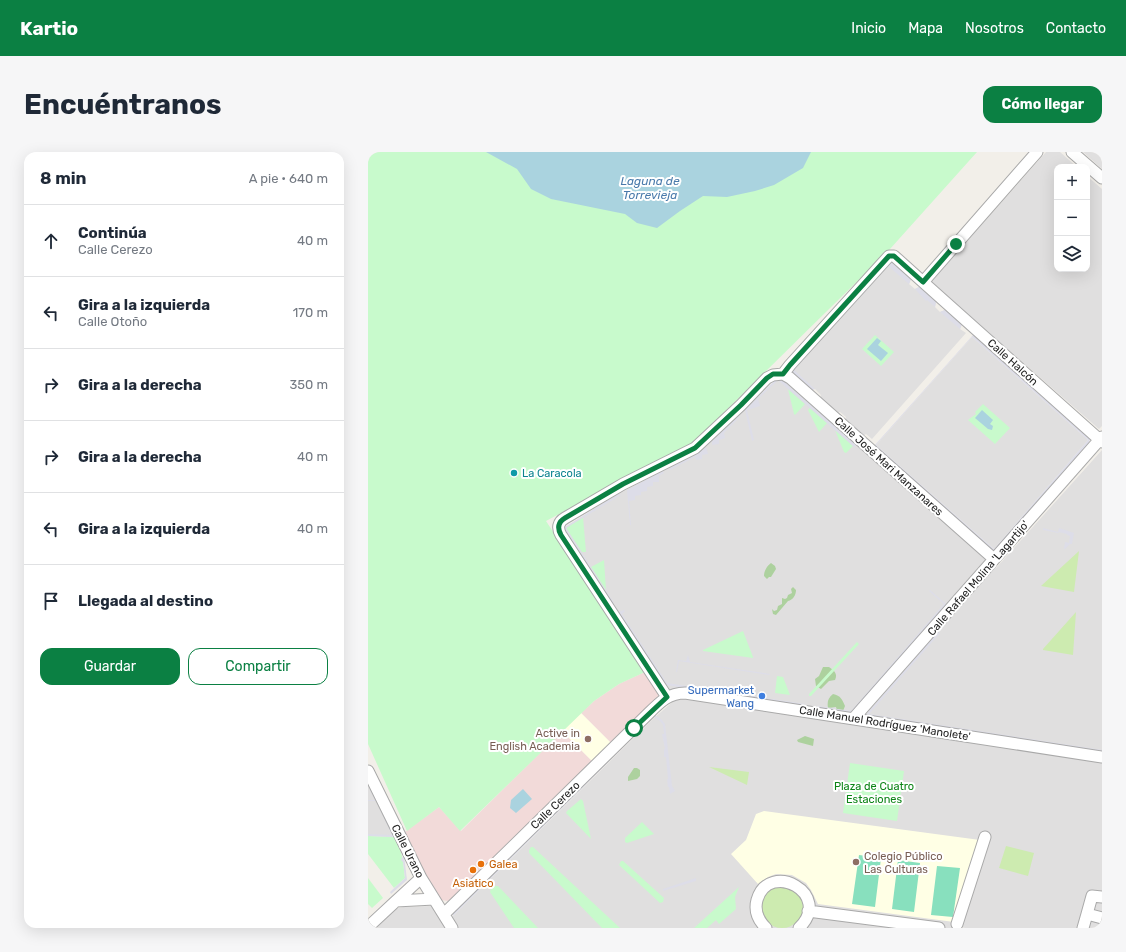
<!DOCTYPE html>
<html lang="es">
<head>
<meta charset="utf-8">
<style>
  :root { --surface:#fff; --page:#f6f6f7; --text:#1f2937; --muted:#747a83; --line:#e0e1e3; --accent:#0b8043 }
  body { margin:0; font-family:Rubik,sans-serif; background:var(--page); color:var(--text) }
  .controls { position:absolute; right:12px; top:12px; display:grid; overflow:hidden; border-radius:8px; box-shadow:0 4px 16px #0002 }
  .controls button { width:36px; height:36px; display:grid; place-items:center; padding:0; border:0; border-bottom:1px solid var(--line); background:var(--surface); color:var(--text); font:20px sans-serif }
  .stop { position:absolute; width:12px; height:12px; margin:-9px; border:3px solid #0b8043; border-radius:50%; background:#fff }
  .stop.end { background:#0b8043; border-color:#fff; box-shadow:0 1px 4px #0008 }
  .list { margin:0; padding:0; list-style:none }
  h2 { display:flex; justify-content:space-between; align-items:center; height:52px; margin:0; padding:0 16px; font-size:17px }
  h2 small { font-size:13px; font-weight:400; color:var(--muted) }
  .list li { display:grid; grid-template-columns:26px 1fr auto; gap:12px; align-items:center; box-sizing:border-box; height:72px; padding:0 16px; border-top:1px solid var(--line) }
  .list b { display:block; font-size:15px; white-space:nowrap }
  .list p { margin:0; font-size:13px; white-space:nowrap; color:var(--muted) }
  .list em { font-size:13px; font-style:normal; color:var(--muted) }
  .actions { display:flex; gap:8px; padding:12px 16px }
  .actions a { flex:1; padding:9px 0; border:1px solid var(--accent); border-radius:12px; text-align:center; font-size:14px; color:var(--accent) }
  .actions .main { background:var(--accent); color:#fff }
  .icon { flex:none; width:22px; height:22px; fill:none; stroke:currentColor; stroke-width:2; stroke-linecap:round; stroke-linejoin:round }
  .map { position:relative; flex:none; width:734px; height:776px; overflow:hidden; border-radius:12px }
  header { display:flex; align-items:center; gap:24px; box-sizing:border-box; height:56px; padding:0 20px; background:var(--accent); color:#fff }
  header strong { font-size:19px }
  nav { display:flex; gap:22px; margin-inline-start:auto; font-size:14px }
  .intro { display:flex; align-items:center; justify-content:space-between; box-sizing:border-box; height:96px; padding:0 24px }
  h1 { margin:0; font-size:28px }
  .button { padding:10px 18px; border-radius:12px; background:var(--accent); color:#fff; font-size:14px; font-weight:700 }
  main { display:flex; gap:24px; padding:0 24px }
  aside { flex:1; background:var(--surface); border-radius:12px; box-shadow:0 4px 16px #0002 }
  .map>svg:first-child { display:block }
  .residential { fill:#e0dfdf }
  .commercial { fill:#f2dad9 }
  .education { fill:#ffffe5 }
  .grass { fill:#cdebb0 }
  .forest { fill:#add19e }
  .park { fill:#c8facc }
  .pitch { fill:#88e0be }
  .plaza { fill:#dddde8; fill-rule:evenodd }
  .water { fill:#aad3df }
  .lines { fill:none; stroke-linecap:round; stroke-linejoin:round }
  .minor-casing { stroke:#a9a9a9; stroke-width:13 }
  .minor { stroke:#fff; stroke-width:11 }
  .route { stroke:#0b8043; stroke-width:5 }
  .culture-dot { fill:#0f9aa8; stroke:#fff; stroke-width:1.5 }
  .shop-dot { fill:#3f7fe0; stroke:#fff; stroke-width:1.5 }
  .education-dot { fill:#8d6e63; stroke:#fff; stroke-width:1.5 }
  .food-dot { fill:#e8710a; stroke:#fff; stroke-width:1.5 }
  .labels { text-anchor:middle; stroke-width:4; stroke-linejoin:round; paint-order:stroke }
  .street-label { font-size:11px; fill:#222; stroke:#fff }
  .culture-label { font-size:11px; fill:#0d838f; stroke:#fff; text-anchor:start }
  .shop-label { font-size:11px; fill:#366cbe; stroke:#fff; text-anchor:end }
  .education-label { font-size:11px; fill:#785e54; stroke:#fff; text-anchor:end }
  .park-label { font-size:11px; fill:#0c8416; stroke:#fff }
  .food-label { font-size:11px; fill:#c56008; stroke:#fff; text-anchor:start }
  .water-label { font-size:12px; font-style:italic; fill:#4a7aab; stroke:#fff }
</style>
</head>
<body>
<header>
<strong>Kartio</strong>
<nav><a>Inicio</a><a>Mapa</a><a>Nosotros</a><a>Contacto</a></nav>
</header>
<div class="intro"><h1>Encuéntranos</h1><a class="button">Cómo llegar</a></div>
<main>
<aside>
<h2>8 min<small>A pie · 640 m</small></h2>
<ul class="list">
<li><svg class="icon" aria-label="ahead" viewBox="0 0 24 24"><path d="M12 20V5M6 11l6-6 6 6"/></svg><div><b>Continúa</b><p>Calle Cerezo</p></div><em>40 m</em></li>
<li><svg class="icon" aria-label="left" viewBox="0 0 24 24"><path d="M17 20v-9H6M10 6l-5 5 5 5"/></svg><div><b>Gira a la izquierda</b><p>Calle Otoño</p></div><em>170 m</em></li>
<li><svg class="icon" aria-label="right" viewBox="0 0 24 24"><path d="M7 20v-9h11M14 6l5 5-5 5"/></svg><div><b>Gira a la derecha</b></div><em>350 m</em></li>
<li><svg class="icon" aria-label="right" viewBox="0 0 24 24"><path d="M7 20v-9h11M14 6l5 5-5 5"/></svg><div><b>Gira a la derecha</b></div><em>40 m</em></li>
<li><svg class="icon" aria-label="left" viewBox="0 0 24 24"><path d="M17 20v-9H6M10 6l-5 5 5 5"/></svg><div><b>Gira a la izquierda</b></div><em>40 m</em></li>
<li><svg class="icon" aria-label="arrive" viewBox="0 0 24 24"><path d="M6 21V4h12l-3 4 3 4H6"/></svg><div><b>Llegada al destino</b></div></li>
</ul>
<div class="actions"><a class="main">Guardar</a><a>Compartir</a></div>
</aside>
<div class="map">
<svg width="734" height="776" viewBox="0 0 734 776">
  <rect width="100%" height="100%" fill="#f2efe9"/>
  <!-- residential -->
  <path class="residential" d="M 678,0 L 692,0 L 709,15 L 689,15 L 689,117 L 719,117 L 719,24 L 734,37 L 734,274 L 731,277 L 563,130 Z
    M 715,0 L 734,0 L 734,17 Z
    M 520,109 L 543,127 L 541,132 L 547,137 L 551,135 L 568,150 L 567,155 L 572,160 L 577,158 L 594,172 L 592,177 L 598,181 L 504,287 L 498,282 L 495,284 L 477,269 L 478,265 L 472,260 L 469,261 L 452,246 L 453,243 L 447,237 L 443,238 L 422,219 Z
    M 604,185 L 720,288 L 626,397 L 508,293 Z
    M 412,224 L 628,416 L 734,298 L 734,776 L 597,776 L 591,774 L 589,776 L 8,776 L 27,757 L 35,755 L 63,754 L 74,770 L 85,764 L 286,566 L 308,547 L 196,376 L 250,342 L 332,300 Z
    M 0,629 L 28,685 L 0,684 Z"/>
  <!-- commercial -->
  <path class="commercial" d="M 277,520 L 291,544 L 243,591 L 213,561 L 226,549 L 251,532 Z
    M 194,579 L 224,609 L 87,745 L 80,749 L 73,748 L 34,682 L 71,655 L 93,679 Z"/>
  <!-- education -->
  <path class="education" d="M 213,561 L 243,591 L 224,609 L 194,579 Z
    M 396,659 L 612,688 L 586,770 L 450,752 L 443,738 L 438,731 L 424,723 L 408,722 L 400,725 L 390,732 L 363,702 L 378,688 L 388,662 Z"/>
  <!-- grass -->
  <path class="grass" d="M 711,399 L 706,440 L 673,434 Z
    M 708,460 L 705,503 L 675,498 L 675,497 Z
    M 341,615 L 381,620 L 379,633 Z
    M 638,694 L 666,701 L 660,724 L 631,716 Z
    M393 755a21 21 0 1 1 42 0a21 21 0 1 1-42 0Z"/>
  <!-- forest -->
  <path class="forest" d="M 403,411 L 407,414 L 408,417 L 403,425 L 401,425 L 399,427 L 396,424 C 396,419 399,414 403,411 Z
    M 425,435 L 428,438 C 428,443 425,448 420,449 L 408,463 L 405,462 L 404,457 L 406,459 L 409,458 L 410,454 L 414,452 L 414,446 L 417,447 L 419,446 L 420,443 L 424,441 L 423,437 Z
    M 455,515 L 461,515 C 466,519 470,521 467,528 L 461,529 L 453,537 L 448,534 L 447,527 L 451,524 Z
    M 465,542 C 473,544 474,547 477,554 L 475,559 L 469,559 L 468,555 L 460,556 C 459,550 460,546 465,542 Z
    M 437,584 L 446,587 L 445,594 L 430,590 L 429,588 Z
    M 266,616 L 269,616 L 272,618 L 272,624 L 269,627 L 260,629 L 260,625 Z"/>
  <!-- park -->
  <path class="park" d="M 0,0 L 609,0 L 522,97 L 325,291 L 178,369 L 277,520 L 251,532 L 226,549 L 92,679 L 71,655 L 39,679 L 0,592 Z
    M 507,183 L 526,200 L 513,214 L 494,197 Z
    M 420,237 L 437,252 L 427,263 L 426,262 Z
    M 615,252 L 642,276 L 627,292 L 600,268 L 608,262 L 607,260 Z
    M 442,256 L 459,271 L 451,280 L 440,258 Z
    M 467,278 L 485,294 L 478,301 L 476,300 Z
    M 215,365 L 218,400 L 214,400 L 198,376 Z
    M 236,408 L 238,438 L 223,415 Z
    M 375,479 L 385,505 L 385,506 L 335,499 L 335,498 Z
    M 489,490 L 491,492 L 443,544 L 441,544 L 441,542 Z
    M 409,524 L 415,525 L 422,543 L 407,541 Z
    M 482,611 L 536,619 L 529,669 L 475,661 Z
    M 213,647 L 215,649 L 223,687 L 198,661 L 199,659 Z
    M 274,670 L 286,682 L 259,691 L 257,690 L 257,686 Z
    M 0,684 L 26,685 C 35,702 35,707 37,726 L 26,736 L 0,702 Z
    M 163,695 L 165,695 L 252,776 L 234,776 L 161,701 L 161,698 Z
    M 253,709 L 255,709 L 296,746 L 295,750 L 292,751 L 251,713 Z
    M 0,726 L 15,746 L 4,756 L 0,752 Z
    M 127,734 L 130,734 L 170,776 L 146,776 L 122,740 L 123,737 Z
    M 371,735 L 367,745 L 368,757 L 351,772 L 348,768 L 339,776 L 326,776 Z"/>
  <!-- pitch -->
  <path class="pitch" d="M 491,703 L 513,706 L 507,755 L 484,752 Z
    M 530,708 L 552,711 L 546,760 L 524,757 Z
    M 569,714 L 592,716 L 585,765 L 563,763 Z"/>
  <!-- plaza -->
  <path class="plaza" d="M 520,109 L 523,109 L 543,127 L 541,132 L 519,113 L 426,218 L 447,237 L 443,238 L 423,221 L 423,218 Z
    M 551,135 L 568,150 L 567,155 L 559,148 L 558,149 L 547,137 Z
    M 577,158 L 594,172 L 592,177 L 572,160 Z
    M 605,183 L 722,287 L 721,291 L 626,400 L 506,294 ZM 604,185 L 720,288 L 626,397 L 508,293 Z
    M 408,227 L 413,227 L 488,293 L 487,295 L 485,294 L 411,229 L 409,229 L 390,247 L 392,254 L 379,258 L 386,288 L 384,289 L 377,258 Z
    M 372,263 L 372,265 L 356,281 L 357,286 L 351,288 L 351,292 L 344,293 L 344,289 Z
    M 338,295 L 340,302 L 334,303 L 334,307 L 328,308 L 327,305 L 302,318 L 302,316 L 329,302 Z
    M 295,319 L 296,321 L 291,324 L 291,330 L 285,330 L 285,334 L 279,335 L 279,339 L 273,340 L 273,343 L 267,344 L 267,348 L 261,349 L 263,373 L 262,373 L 259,338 Z
    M 250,342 L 253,343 L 198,376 L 246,451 L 245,452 L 196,377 L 197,375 Z
    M 675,376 L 690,380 L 691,376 L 706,381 L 704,392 L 702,392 L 697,397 L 696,397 L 697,390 L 701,391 L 702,384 L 699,383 L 699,382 L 691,380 L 690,381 L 675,378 Z
    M 562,438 L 579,453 L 484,562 L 449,556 L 450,554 L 483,559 L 576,452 L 561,439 Z
    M 256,458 L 257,459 L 254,462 L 299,531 L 437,552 L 437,554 L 297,533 L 250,460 Z
    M 570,480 L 572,481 L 501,562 L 734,598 L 734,600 L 498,563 Z
    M 320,503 L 322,510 L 402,522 L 401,523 L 311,509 L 309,520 L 308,520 L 310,508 L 318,509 Z
    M 287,563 L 294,568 L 297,572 L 304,634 L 307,639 L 302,642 L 301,635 L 300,635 L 299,627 L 300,627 L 298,605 L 296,605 L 296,597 L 297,597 L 294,582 L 296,582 L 295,573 L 292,569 L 286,565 L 85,764 L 85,760 Z
    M 0,629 L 36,703 L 39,728 L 23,742 L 22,740 L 37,726 L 35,710 L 33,708 L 35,704 L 26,685 L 0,684 L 0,682 L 24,683 L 8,649 L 0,649 L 0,648 L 7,648 L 0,633 Z
    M 328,726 L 328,729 L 295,739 L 295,737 Z"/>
  <!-- water -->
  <path class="water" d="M 118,0 L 443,0 L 435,16 L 406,33 L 387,39 L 359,45 L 335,44 L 312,59 L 289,76 L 269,71 L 257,62 L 183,47 L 163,37 L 149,17 Z
    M 509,186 L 513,189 L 510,193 L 520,201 L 513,209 L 499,197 Z
    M 614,258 L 625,268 L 622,272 L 625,274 L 624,278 L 620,277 L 607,266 Z
    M 155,637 L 164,647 L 148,661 L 142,656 L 143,648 Z"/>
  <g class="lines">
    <!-- minor casing -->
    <g class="minor-casing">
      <path id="minor" d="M 704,0 L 734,26
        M 555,130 L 734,290
        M 415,222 L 422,226 L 626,407
        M 299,545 L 193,383 C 189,376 190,370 197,366 L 255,332 L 327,296 L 373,253 L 399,226 L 405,223 L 415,222 L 422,213 L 521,104 L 526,104 L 555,130 L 669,0
        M 485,567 L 734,285
        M 0,619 L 53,726 L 84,776
        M 734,745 L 724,744 L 719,762 L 734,766
        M 28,749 L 53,726
        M 440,759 L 571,776
        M 76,762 L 281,561 C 292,550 301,541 317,541 L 734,605
        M 589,772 L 617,685
        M 0,775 L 28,749 L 66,747
        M 398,776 C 390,768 386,759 389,748 C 401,707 466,742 431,776
        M 715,776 L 719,762"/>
    </g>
    <!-- minor -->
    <use href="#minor" class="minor"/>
  </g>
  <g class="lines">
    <!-- route -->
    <path class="route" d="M 266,576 L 299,545 L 193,383 C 189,376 190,370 197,366 L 255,332 L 327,296 L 373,253 L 399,226 L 405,222 L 415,222 L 422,213 L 521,104 L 526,104 L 555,130 L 588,92"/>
  </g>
  <!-- markers -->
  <circle class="culture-dot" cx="146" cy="321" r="4"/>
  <circle class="shop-dot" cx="394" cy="544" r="4"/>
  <g class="education-dot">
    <circle cx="220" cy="587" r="4"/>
    <circle cx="488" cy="710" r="4"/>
  </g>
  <g class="food-dot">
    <circle cx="113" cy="712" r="4"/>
    <circle cx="105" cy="718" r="4"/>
  </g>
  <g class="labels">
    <!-- street labels -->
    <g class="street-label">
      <text transform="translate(645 210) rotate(42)" y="4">Calle Halcón</text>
      <text transform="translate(521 314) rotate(42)" y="4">Calle José Mari Manzanares</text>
      <text transform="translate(610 426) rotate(-49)" y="4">Calle Rafael Molina 'Lagartijo'</text>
      <text transform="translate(517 571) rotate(9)" y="4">Calle Manuel Rodríguez 'Manolete'</text>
      <text transform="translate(187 653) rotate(-44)" y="4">Calle Cerezo</text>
      <text transform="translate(40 699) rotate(63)" y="4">Calle Urano</text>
    </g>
    <!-- culture labels -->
    <g class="culture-label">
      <text x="154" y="325">La Caracola</text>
    </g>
    <!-- shop labels -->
    <g class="shop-label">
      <text x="386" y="542">Supermarket<tspan x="386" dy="13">Wang</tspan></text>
    </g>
    <!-- education labels -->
    <g class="education-label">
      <text x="212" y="585">Active in<tspan x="212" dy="13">English Academia</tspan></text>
      <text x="496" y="708" text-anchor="start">Colegio Público<tspan x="496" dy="13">Las Culturas</tspan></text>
    </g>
    <!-- park labels -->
    <g class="park-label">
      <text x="506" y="638">Plaza de Cuatro<tspan x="506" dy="13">Estaciones</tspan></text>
    </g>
    <!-- food labels -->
    <g class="food-label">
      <text x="121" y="716">Galea</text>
      <text x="105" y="735" text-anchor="middle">Asiatico</text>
    </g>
    <!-- water labels -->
    <g class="water-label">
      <text x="282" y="33">Laguna de<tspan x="282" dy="14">Torrevieja</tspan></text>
    </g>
  </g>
</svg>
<div class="controls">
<button>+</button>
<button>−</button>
<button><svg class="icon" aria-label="layers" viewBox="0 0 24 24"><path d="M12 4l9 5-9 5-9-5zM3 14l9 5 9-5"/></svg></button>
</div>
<div class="stop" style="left:266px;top:576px"></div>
<div class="stop end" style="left:588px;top:92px"></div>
</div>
</main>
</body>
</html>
